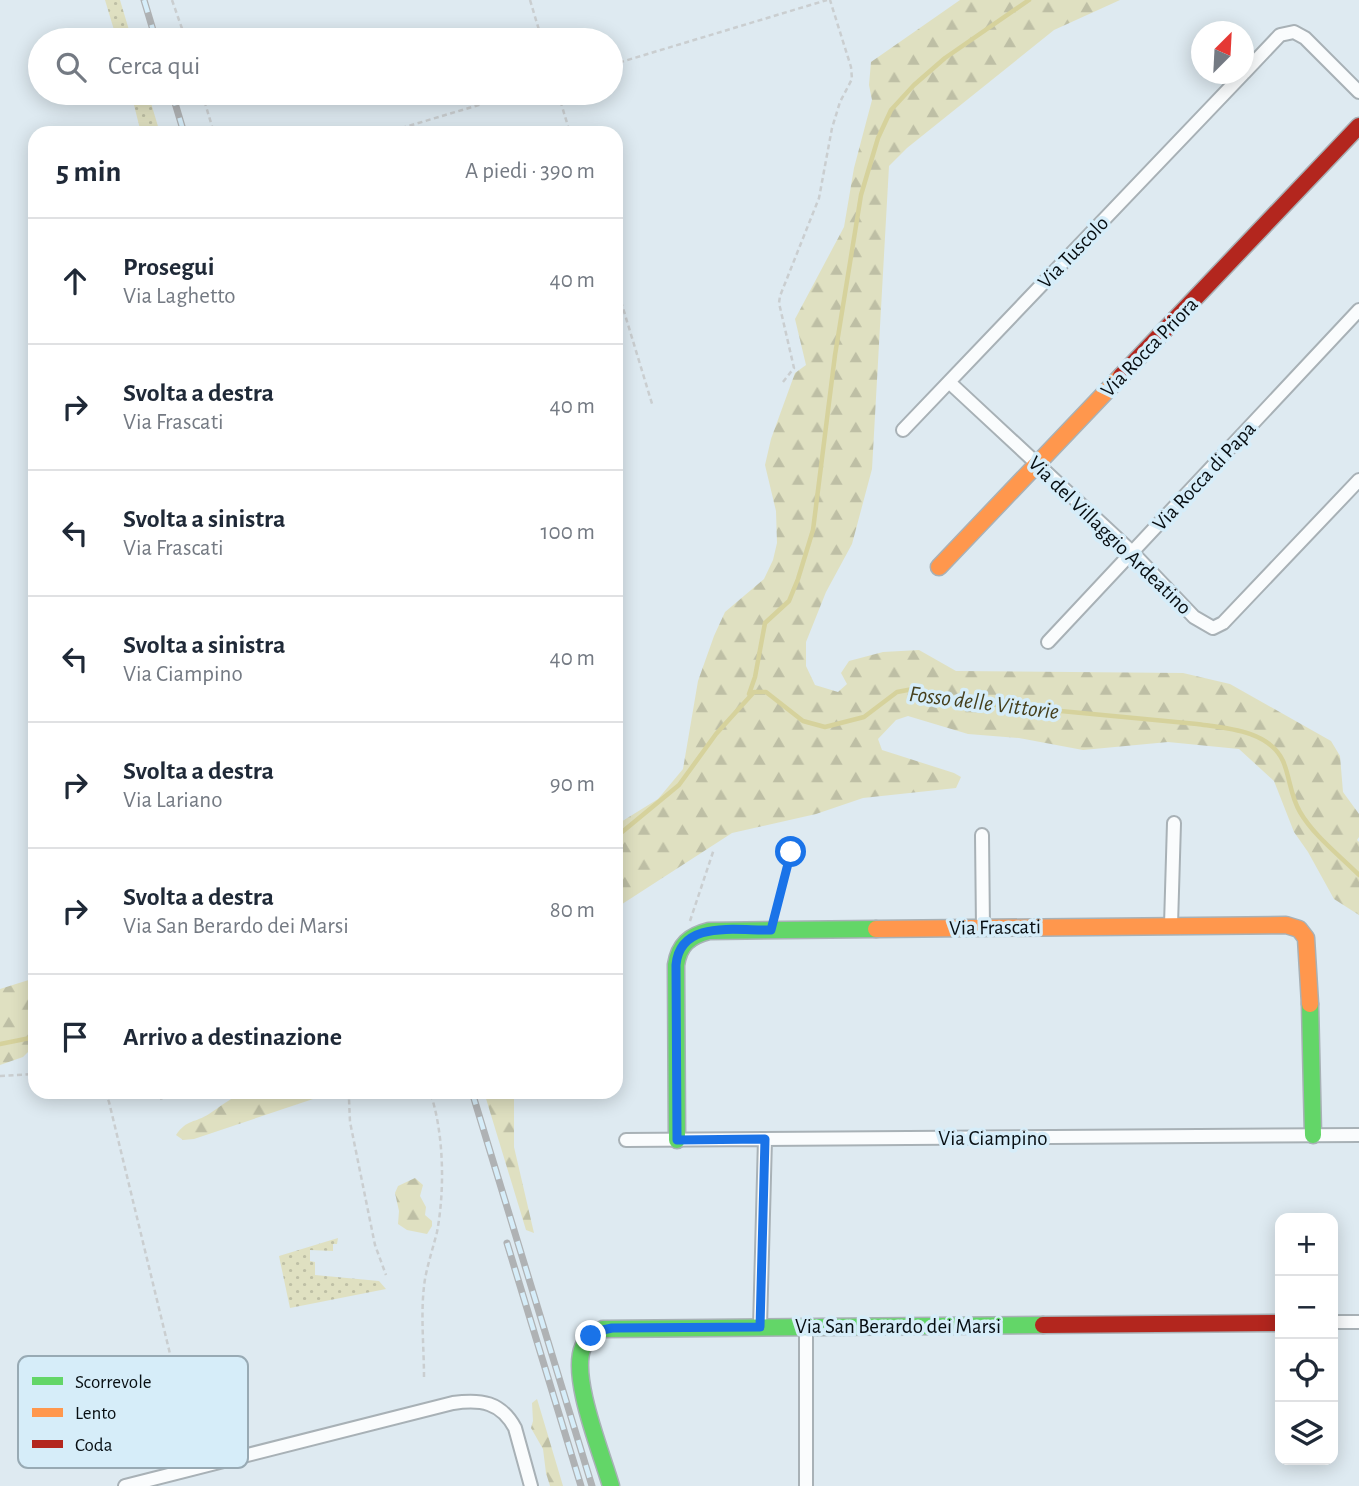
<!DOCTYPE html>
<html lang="it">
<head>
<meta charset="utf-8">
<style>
  :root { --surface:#fff; --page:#f2f2f3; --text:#1f2937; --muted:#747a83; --line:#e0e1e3 }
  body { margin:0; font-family:"Alegreya Sans",sans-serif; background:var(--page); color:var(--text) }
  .controls { position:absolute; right:21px; bottom:21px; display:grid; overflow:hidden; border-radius:14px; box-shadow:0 4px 18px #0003 }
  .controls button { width:63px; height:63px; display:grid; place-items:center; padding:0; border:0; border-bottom:2px solid var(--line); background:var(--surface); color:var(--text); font:35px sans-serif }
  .compass { position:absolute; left:1191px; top:21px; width:63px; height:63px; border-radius:50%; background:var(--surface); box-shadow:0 4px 18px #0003; rotate:24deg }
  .stop { position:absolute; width:21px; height:21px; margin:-16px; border:5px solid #1a73e8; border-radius:50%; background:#fff }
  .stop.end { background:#1a73e8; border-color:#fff; box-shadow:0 2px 7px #0008 }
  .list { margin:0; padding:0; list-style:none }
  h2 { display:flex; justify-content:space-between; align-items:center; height:91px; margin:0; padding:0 28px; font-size:30px }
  h2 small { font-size:23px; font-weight:400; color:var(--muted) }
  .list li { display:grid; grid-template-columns:46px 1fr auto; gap:21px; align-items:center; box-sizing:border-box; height:126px; padding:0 28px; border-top:2px solid var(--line) }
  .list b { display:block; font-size:26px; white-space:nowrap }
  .list p { margin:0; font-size:23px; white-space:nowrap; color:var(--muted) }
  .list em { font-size:23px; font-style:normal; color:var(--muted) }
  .icon { flex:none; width:38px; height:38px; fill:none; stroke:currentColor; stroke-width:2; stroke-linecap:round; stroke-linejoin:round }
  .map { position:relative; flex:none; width:1359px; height:1486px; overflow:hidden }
  .search { position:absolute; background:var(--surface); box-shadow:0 4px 18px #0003; left:28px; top:28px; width:595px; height:77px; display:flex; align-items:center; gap:18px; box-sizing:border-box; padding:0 24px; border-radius:38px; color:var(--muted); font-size:26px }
  .panel { position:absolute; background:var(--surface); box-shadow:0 4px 18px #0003; left:28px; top:126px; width:595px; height:973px; border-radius:21px }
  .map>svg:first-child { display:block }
  .grass { fill:url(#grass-dots) }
  .forest { fill:url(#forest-firs) }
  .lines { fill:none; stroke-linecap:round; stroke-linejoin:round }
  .stream { stroke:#d6d29c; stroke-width:4.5 }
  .street-casing { stroke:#a8b1b6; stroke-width:16 }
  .fast-casing { stroke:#a8b1b6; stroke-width:19 }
  .slow-casing { stroke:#a8b1b6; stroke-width:19 }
  .jam-casing { stroke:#a8b1b6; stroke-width:19 }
  .path { stroke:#caced0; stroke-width:2.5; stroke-dasharray:5 3.5; stroke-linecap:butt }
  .street { stroke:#fafcfd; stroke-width:12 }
  .fast { stroke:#63d668; stroke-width:16 }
  .slow { stroke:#ff974d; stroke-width:16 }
  .jam { stroke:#b3261e; stroke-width:16 }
  .rail-casing { stroke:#afb2b4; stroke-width:7 }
  .rail { stroke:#d6edf9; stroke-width:4.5; stroke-dasharray:13; stroke-linecap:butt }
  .route { stroke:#1a73e8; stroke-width:9 }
  .labels { text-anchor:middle; stroke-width:7; stroke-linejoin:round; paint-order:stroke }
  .street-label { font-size:21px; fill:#070e12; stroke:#d6edf9 }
  .water-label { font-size:23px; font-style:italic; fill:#453f1c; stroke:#d6edf9 }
  .key { fill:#d6edf9; stroke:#98aab4; stroke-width:2 }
  .key-label { font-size:19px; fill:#070e12 }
</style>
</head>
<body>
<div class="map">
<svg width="1359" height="1486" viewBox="0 0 1359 1486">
  <defs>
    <pattern id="grass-dots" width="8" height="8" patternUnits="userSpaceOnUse" patternTransform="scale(1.75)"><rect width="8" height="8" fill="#dfe0c1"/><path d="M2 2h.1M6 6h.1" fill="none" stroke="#bebfa5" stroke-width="1.8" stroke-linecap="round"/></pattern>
    <pattern id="forest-firs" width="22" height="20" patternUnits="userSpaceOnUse" patternTransform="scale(1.75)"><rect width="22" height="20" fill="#dfe0c1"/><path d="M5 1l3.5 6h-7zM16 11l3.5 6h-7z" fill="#bebfa5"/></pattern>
  </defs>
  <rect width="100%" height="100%" fill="#deeaf1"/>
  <!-- grass -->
  <path class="grass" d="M 105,0 L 120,0 L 132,40 L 117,40 Z
    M 131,93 L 148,93 L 160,133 L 141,133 Z
    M 338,1238 L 337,1244 L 333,1244 L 333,1251 L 310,1250 L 310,1261 L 315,1262 L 315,1275 L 379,1281 L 386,1289 L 290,1308 L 279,1256 Z"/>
  <!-- forest -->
  <path class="forest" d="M 960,0 L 1120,0 L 1054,30 L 907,148 L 889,166 L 872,469 L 852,544 L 826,592 L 806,642 L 806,666 L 815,685 L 838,692 L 847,684 L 841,673 L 849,661 L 883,652 L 919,650 L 956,671 L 1183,673 L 1230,684 L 1331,741 L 1340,756 L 1343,792 L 1359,814 L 1359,837 L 1357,840 L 1359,842 L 1359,915 L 1334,899 L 1308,852 L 1294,832 L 1274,781 L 1239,749 L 1168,742 L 1083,750 L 1019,738 L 968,734 L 908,716 L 896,720 L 878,739 L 882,750 L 954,773 L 961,777 L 956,788 L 863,798 L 816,814 L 732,833 L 616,908 L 616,825 L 658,799 L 683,769 L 698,681 L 714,636 L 725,612 L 764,579 L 773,560 L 777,543 L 776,511 L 765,465 L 771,439 L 795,373 L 806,365 L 795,319 L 844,227 L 854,168 L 872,100 L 869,85 L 871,62 Z
    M 35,978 L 35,1052 L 29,1051 L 23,1057 L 0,1065 L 0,989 Z
    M 244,1092 L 339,1092 L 330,1097 L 322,1096 L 194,1139 L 183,1140 L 176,1135 C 187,1119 195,1123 209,1114 C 221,1106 231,1098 244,1092 Z
    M 484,1092 L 514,1092 L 514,1147 L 534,1233 L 526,1230 Z
    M 415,1178 L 423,1185 L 420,1196 L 426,1207 L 425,1215 L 432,1221 L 432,1226 L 427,1234 L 407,1230 L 398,1224 L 399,1211 L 395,1193 L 398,1186 Z
    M 537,1399 L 538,1402 L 563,1486 L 550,1486 L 546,1473 L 543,1449 L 531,1428 L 533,1421 L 532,1403 Z"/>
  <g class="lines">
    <!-- stream -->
    <path class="stream" d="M 749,694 L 755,677 L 765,623 L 789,601 L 798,579 L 813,530 L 835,355 L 861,195 L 878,138 L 891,110 L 914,85 L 945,58 L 1029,0
      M 616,837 L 679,785 L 716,734 L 754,692 L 766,692 L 803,721 L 825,727 L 864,717 L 897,692 L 913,689 L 944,700 L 1197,724 C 1225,728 1269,730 1283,761 C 1290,777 1290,795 1300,812 C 1314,836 1339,855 1359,875
      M 0,1044 L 35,1037"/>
    <!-- street casing -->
    <g class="street-casing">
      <path id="street" d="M 1244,73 L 1280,35 L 1294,32 L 1305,38 L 1359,92
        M 949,382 L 1132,552 L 1194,617 L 1213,628 L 1223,623 L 1359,480
        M 903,430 L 1243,74
        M 1048,642 L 1359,310
        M 982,835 L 983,928
        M 1171,925 L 1174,823
        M 626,1140 L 1359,1135
        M 1333,1322 L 1359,1322
        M 760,1327 L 765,1139
        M 125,1486 L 453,1403 C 481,1399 501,1402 515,1428 L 531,1486
        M 806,1486 L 806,1326"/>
    </g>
    <!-- fast casing -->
    <g class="fast-casing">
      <path id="fast" d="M 1310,1004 L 1313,1135
        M 677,1140 L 676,965 C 679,945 689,936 709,931 L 876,929
        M 611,1486 C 602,1454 570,1377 583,1347 C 587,1338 595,1334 603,1329 L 1043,1325"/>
    </g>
    <!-- slow casing -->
    <g class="slow-casing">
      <path id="slow" d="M 939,567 L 1121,376
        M 876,929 L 1286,925 L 1299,929 L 1306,938 L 1310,1004"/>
    </g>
    <!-- jam casing -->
    <g class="jam-casing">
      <path id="jam" d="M 1121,376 L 1359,126
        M 1043,1325 L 1280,1323"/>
    </g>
    <!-- path -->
    <path class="path" d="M 172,0 L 186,40
      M 530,0 L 542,40
      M 611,65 L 827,0
      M 202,93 L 214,133
      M 558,93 L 570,133
      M 385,133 L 519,93
      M 616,285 L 653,407
      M 783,382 L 794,368 L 779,303 L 780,296 L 819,198 L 832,128 L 840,102 L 852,79 L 851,67 L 830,0
      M 774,917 L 791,852
      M 690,921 L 714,849
      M 0,1076 L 35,1074
      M 105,1092 L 109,1102 L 187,1424
      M 353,1092 L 349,1099 L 350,1122 L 375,1245 L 386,1275
      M 160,1099 C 184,1087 208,1105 232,1092
      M 424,1377 C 424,1345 420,1311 425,1279 C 428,1263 433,1248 437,1232 C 445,1190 444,1132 430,1092"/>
    <!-- street -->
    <use href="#street" class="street"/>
    <!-- fast -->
    <use href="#fast" class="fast"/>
    <!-- slow -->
    <use href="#slow" class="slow"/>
    <!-- jam -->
    <use href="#jam" class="jam"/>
    <!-- rail casing -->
    <g class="rail-casing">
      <path id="rail" d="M 144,0 L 156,40
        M 172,93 L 184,133
        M 472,1092 L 592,1486
        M 507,1243 L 581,1486"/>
    </g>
    <!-- rail -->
    <use href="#rail" class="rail"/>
  </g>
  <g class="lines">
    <!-- route -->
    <path class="route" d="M 591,1336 L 598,1331 L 612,1328 L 760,1327 L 765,1139 L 677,1140 L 676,965 C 680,919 737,931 771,930 L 791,852"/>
  </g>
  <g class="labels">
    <!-- street labels -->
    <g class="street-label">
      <text transform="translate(1073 252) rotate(-46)" y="7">Via Tuscolo</text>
      <text transform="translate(1149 347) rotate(-46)" y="7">Via Rocca Priora</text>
      <text transform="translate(1204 476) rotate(-47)" y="7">Via Rocca di Papa</text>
      <text transform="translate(1110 535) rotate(44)" y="7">Via del Villaggio Ardeatino</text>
      <text transform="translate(995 927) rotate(-1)" y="7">Via Frascati</text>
      <text x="993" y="1145">Via Ciampino</text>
      <text x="898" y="1333">Via San Berardo dei Marsi</text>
    </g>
    <!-- water labels -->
    <g class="water-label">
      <text transform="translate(984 702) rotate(7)" y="8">Fosso delle Vittorie</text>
    </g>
  </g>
  <!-- legend -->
  <rect x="18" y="1356" width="230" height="112" rx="10" class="key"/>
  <rect x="32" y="1377" width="31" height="8" fill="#63d668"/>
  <rect x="32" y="1408" width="31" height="9" fill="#ff974d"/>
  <rect x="32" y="1440" width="31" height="8" fill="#b3261e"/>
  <g class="key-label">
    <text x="75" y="1388">Scorrevole</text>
    <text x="75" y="1419">Lento</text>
    <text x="75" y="1451">Coda</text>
  </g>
</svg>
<div class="controls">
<button>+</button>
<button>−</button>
<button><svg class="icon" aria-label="locate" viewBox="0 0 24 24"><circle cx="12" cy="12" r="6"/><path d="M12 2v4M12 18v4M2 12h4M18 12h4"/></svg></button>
<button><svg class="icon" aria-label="layers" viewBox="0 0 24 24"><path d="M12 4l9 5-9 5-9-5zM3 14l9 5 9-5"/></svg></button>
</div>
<svg class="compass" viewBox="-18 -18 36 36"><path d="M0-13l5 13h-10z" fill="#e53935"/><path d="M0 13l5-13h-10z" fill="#747a83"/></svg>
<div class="stop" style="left:791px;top:852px"></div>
<div class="stop end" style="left:591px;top:1336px"></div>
<div class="search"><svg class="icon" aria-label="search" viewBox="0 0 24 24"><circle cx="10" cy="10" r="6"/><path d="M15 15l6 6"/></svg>Cerca qui</div>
<section class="panel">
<h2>5 min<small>A piedi · 390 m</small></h2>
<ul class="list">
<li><svg class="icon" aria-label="ahead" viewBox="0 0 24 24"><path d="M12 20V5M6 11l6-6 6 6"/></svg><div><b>Prosegui</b><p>Via Laghetto</p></div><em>40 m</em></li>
<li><svg class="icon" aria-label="right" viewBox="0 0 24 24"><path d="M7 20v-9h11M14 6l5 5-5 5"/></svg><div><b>Svolta a destra</b><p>Via Frascati</p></div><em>40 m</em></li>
<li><svg class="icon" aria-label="left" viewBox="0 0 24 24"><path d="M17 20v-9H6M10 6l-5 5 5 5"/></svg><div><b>Svolta a sinistra</b><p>Via Frascati</p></div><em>100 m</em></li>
<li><svg class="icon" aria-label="left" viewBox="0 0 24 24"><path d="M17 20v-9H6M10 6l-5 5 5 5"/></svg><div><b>Svolta a sinistra</b><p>Via Ciampino</p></div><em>40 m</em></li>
<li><svg class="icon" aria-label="right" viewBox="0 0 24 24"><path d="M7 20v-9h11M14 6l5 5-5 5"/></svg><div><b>Svolta a destra</b><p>Via Lariano</p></div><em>90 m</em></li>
<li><svg class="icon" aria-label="right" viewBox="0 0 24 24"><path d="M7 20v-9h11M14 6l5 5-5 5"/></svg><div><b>Svolta a destra</b><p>Via San Berardo dei Marsi</p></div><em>80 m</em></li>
<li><svg class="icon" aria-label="arrive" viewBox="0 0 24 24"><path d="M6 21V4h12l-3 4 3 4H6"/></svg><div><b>Arrivo a destinazione</b></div></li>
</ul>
</section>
</div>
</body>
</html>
